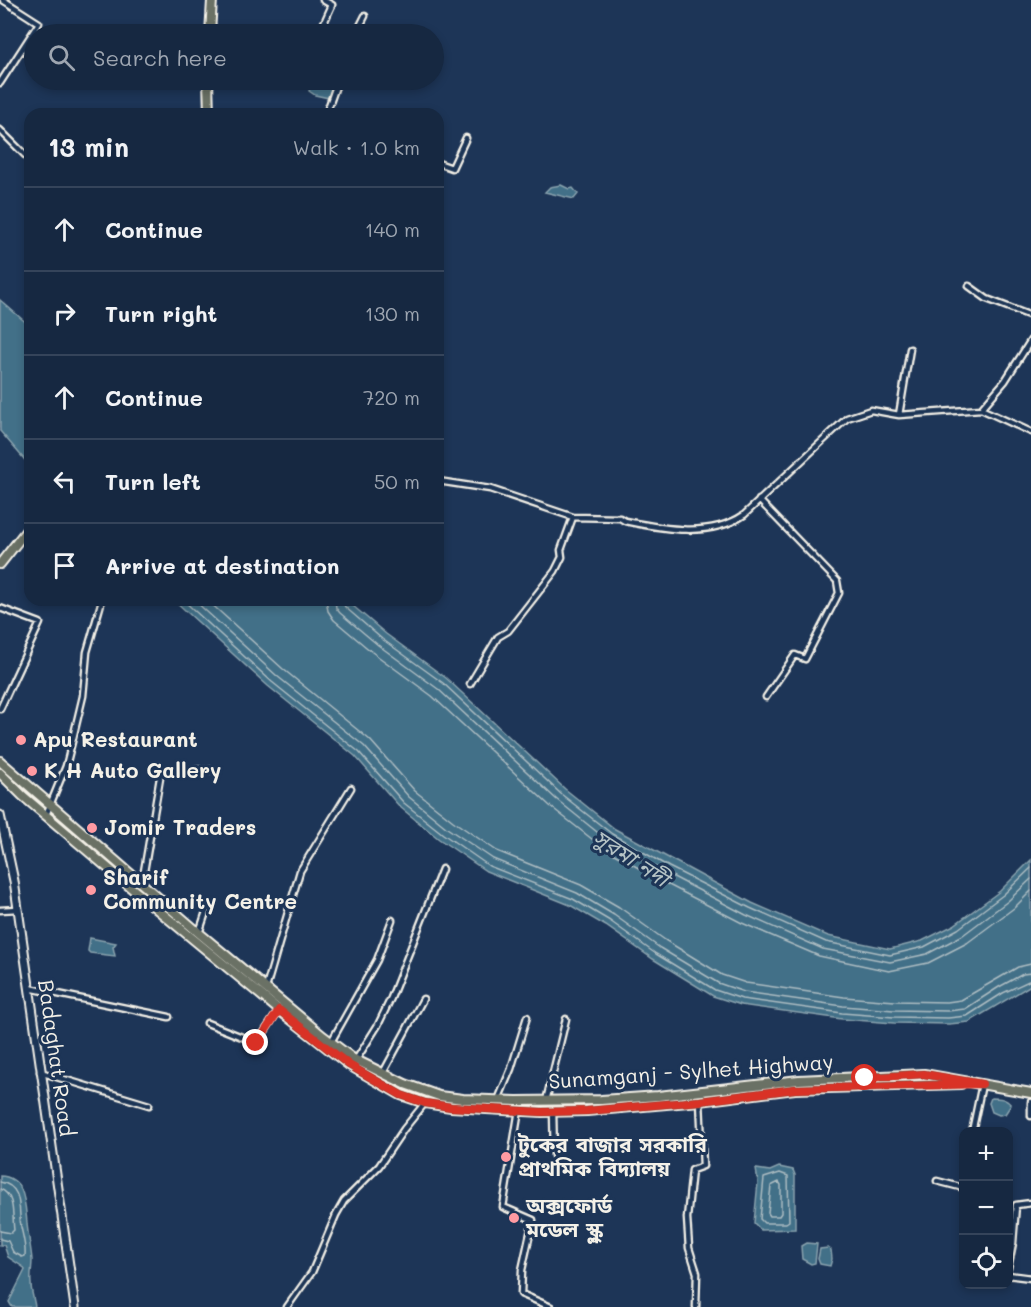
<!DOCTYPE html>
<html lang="en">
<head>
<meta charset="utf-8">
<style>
  :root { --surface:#162841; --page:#1f3048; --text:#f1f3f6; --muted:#9ea6b1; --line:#35445a }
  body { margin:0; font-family:Mali,"Noto Sans Bengali",sans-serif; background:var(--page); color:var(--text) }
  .controls { position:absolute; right:18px; bottom:18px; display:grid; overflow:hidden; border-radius:12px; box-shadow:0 3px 9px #0003 }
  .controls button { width:54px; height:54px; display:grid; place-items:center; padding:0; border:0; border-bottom:2px solid var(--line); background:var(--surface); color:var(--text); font:30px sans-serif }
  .stop { position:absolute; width:18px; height:18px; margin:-14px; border:4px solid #d93025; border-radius:50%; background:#fff }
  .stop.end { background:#d93025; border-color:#fff; box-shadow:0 2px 6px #0008 }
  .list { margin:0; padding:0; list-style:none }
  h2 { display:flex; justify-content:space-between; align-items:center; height:78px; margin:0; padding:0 24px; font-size:26px }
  h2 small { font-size:20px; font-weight:400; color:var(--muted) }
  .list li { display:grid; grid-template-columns:39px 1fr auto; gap:18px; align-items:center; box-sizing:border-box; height:84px; padding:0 24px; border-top:2px solid var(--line) }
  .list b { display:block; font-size:22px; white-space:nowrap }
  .list em { font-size:20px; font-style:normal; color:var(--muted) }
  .icon { flex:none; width:33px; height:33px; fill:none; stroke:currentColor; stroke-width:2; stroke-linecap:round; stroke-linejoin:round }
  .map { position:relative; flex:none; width:1031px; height:1307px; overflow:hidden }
  .search { position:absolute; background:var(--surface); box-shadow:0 3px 9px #0003; left:24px; top:24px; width:420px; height:66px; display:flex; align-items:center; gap:15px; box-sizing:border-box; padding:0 21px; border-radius:33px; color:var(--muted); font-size:22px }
  .panel { position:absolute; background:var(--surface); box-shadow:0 3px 9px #0003; left:24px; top:108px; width:420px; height:498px; border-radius:18px }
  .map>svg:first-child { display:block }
  .water { fill:#436f88; stroke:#8aa3ae; stroke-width:1.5 }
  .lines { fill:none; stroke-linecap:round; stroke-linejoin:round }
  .shore { stroke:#adbdc2; stroke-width:1.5 }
  .minor-casing { stroke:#f4f1e8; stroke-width:9 }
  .secondary-casing { stroke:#f4f1e8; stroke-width:11 }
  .primary-casing { stroke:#f4f1e8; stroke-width:12 }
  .minor { stroke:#1d3557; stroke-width:4.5 }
  .secondary { stroke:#1d3557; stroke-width:7 }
  .primary { stroke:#6b7165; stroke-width:8 }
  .route { stroke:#d93025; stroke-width:8 }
  .poi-dot { fill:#ff9aa2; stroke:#1d3557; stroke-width:2 }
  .labels { text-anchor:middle; stroke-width:6; stroke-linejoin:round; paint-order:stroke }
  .poi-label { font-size:21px; font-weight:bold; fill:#f4f1e8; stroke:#1d3557; text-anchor:start }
  .street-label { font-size:21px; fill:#f4f1e8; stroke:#1d3557 }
  .water-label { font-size:22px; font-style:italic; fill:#b6c4c6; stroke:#1d3557 }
</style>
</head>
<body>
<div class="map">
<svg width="1031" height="1307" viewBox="0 0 1031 1307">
  <rect width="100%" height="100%" fill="#1d3557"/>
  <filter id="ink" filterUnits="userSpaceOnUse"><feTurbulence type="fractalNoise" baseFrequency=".0167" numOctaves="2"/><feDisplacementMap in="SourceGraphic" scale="12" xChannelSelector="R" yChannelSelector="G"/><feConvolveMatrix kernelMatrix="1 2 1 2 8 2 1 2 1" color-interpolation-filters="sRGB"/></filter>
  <g filter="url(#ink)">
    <!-- water -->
    <path class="water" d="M 313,80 L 331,80 L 332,85 L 329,98 L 315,95 L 309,91 Z
      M 561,185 L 569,189 L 573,188 L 578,194 L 574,199 L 545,192 L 550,187 Z
      M 0,300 L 30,326 L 30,466 L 0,431 Z
      M 174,600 L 346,600 L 386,634 L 446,678 L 565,789 L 615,829 L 752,903 L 828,936 L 890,949 L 922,941 L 954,925 L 1000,891 L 1031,860 L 1031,985 L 969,1022 L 949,1024 L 894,1023 L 842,1019 L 741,1005 L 713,996 L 653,959 L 606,926 L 570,905 L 486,871 L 439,839 L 400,807 L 355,756 L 268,686 Z
      M 90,938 L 116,943 L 113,947 L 115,956 L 90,953 L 88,951 Z
      M 991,1098 C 999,1098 1006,1098 1011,1105 L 1005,1114 L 999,1115 L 992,1112 L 989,1103 Z
      M 779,1167 L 793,1170 L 795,1175 L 795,1229 L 761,1230 L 754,1223 L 758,1182 L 756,1169 L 770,1171 Z
      M 0,1176 C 26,1177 25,1205 27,1223 C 28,1236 31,1247 32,1260 C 32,1268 30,1276 31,1284 C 31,1292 34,1299 35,1307 L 12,1307 L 9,1302 L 25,1270 L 23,1267 L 8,1257 L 4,1245 L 0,1245 Z
      M 806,1243 L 817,1244 L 815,1263 L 811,1264 L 802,1259 L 801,1246 Z
      M 828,1248 L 831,1250 L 832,1259 L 830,1266 L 820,1264 L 818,1259 L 820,1249 Z"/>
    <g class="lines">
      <!-- shore -->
      <path class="shore" d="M 183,600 L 272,682 L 359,752 L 404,803 L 443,834 L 489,866 L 573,899 L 610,921 L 656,954 L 715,990 L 742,999 L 842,1013 L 894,1017 L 948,1018 L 967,1016 L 1003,993 L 1031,980
        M 194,600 L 277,676 L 364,746 L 409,797 L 447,828 L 493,859 L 577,893 L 614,915 L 660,948 L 718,983 L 744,992 L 843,1006 L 894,1010 L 948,1011 L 965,1009 L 999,987 L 1023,974 L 1031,973
        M 207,600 L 283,669 L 370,740 L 415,791 L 453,821 L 497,851 L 581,885 L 619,907 L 665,940 L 722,975 L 746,983 L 844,997 L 895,1001 L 947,1002 L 961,1000 L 1018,967 L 1031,964
        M 326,600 L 328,611 L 334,620 L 372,652 L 432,696 L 550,806 L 602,847 L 661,881 L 742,923 L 819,956 L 889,971 L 928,963 L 967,943 L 1014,908 L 1031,891
        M 335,600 L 336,608 L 340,613 L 378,645 L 438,689 L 556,799 L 607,840 L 666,873 L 746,915 L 823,949 L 890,962 L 927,954 L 963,935 L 1008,901 L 1031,879
        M 342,600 L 345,607 L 382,639 L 443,683 L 561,794 L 612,834 L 669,867 L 750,908 L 826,942 L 890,955 L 924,947 L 958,929 L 1003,895 L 1031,868
        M 780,1173 L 788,1176 L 789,1221 L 786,1223 L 764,1223 L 760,1219 L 764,1178 Z
        M 0,1182 C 24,1186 18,1210 21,1227 C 23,1237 26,1246 25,1256 L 22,1257 L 13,1252 L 8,1241 L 0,1239
        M 779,1182 L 781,1185 L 781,1213 L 779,1216 L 770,1216 L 768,1213 L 771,1186 Z
        M 0,1189 C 16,1195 12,1217 14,1230 L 11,1233 L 0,1231"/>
      <!-- minor casing -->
      <g class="minor-casing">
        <path id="minor" d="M 319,34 L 332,5 L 323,0
          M 356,34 L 365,16
          M 0,83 L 39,23 L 3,0
          M 326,114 L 336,86 L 336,80
          M 0,130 L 30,160
          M 438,163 L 452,168 L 466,138
          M 969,286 L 987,299 L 1031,316
          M 981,409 L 1031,432
          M 899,415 L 910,349
          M 438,481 L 490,489 L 573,517 L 620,518 L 625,521 C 664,529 710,538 744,515 L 847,418 L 871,410 L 899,415 L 981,409 L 1005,381 L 1031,340
          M 759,500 L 837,581 L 839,593 L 805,659 L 795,655 L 766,697
          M 0,608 L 40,623 L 0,709
          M 470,684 L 498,637 L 508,631 L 555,571 L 562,557 L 561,550 L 573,517
          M 46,815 L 66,766 L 73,738 L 83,696 L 87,652 L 102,600
          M 142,883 L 161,772 L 171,769 L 212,770
          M 0,910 L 18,909
          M 199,933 L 207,909
          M 29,988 L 169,1017
          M 266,988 L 300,871 L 351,788
          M 207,1023 L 257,1043 L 279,1010
          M 331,1042 L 377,960 L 392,920
          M 356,1060 L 378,1025 L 391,998 L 442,869
          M 40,1072 L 149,1105
          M 383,1073 L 423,999
          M 498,1100 L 511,1069 L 527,1017
          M 546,1101 L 566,1019
          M 1031,1102 L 1031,1116
          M 519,1110 L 503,1207 L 533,1220 L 522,1270 L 521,1294 L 551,1307
          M 553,1111 L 554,1156
          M 972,1132 L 982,1084
          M 937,1181 L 964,1188
          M 1008,1268 L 1013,1243 L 1016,1205 L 1031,1203
          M 1008,1275 L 1031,1278
          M 287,1307 L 312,1272 L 336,1215 L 344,1201 L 379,1166 L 404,1129 L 425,1103
          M 696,1307 L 697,1273 L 689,1248 L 687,1218 L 692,1170 L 703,1166 L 700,1101"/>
      </g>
      <!-- secondary casing -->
      <g class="secondary-casing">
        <path id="secondary" d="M 0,815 L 14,881 L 75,1307"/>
      </g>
      <!-- primary casing -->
      <g class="primary-casing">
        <path id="primary" d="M 210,34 L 212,0
          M 208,80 L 209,114
          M 0,564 L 30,526
          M 0,761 L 199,933 L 323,1036 L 352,1058 L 405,1084 L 439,1096 L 463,1099 L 517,1101 L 601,1100 L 658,1096 L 799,1080 L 924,1074 L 1031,1093
          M 0,773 L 23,796 L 135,891 L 279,1010 L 349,1065 L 401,1095 L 425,1103 L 451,1107 L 542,1112 L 587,1111 L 700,1101 L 795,1089 L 961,1084"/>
      </g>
      <!-- minor -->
      <use href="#minor" class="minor"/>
      <!-- secondary -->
      <use href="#secondary" class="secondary"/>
      <!-- primary -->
      <use href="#primary" class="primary"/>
    </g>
  </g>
  <g class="lines" filter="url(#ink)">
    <!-- route -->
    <path class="route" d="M 256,1043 L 258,1042 L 279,1010 L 349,1065 L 401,1095 L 425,1103 L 451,1107 L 542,1112 L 587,1111 L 700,1101 L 795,1089 L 982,1084 L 924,1074 L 865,1078"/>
  </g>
  <!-- markers -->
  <g class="poi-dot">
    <circle cx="21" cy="740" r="6"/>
    <circle cx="32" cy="771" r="6"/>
    <circle cx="92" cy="828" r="6"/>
    <circle cx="91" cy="890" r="6"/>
    <circle cx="506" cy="1157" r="6"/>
    <circle cx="514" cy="1218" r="6"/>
  </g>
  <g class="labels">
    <!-- poi labels -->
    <g class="poi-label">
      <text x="33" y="747">Apu Restaurant</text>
      <text x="44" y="778">K H Auto Gallery</text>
      <text x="104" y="835">Jomir Traders</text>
      <text x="103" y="885">Sharif<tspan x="103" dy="24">Community Centre</tspan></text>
      <text x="518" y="1152">টুকের বাজার সরকারি<tspan x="518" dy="24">প্রাথমিক বিদ্যালয়</tspan></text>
      <text x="526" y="1213">অক্সফোর্ড<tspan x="526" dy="24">মডেল স্কুল</tspan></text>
    </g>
    <!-- street labels -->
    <g class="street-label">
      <text transform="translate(56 1058) rotate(82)" y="7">Badaghat Road</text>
      <text transform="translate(691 1072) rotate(-4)" y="7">Sunamganj - Sylhet Highway</text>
    </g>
    <!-- water labels -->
    <g class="water-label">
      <text transform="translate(631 858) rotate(33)" y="8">সুরমা নদী</text>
    </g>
  </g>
</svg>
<div class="controls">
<button>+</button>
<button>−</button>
<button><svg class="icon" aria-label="locate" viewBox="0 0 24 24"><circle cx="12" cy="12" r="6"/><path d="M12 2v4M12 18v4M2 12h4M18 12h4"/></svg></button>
</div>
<div class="stop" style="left:865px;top:1078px"></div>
<div class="stop end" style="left:256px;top:1043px"></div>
<div class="search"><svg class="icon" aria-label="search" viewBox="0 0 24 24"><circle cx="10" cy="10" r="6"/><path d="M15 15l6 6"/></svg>Search here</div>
<section class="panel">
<h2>13 min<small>Walk · 1.0 km</small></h2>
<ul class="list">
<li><svg class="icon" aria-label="ahead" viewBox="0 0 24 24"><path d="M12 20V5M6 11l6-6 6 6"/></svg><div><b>Continue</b></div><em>140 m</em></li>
<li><svg class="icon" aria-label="right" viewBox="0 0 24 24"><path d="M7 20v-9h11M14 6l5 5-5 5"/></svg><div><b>Turn right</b></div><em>130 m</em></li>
<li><svg class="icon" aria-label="ahead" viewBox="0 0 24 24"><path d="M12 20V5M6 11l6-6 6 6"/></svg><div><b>Continue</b></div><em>720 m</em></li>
<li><svg class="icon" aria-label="left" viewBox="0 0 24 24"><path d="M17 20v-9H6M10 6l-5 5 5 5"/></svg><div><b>Turn left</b></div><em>50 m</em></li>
<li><svg class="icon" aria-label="arrive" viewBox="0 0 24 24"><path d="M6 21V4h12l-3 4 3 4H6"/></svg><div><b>Arrive at destination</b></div></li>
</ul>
</section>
</div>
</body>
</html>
